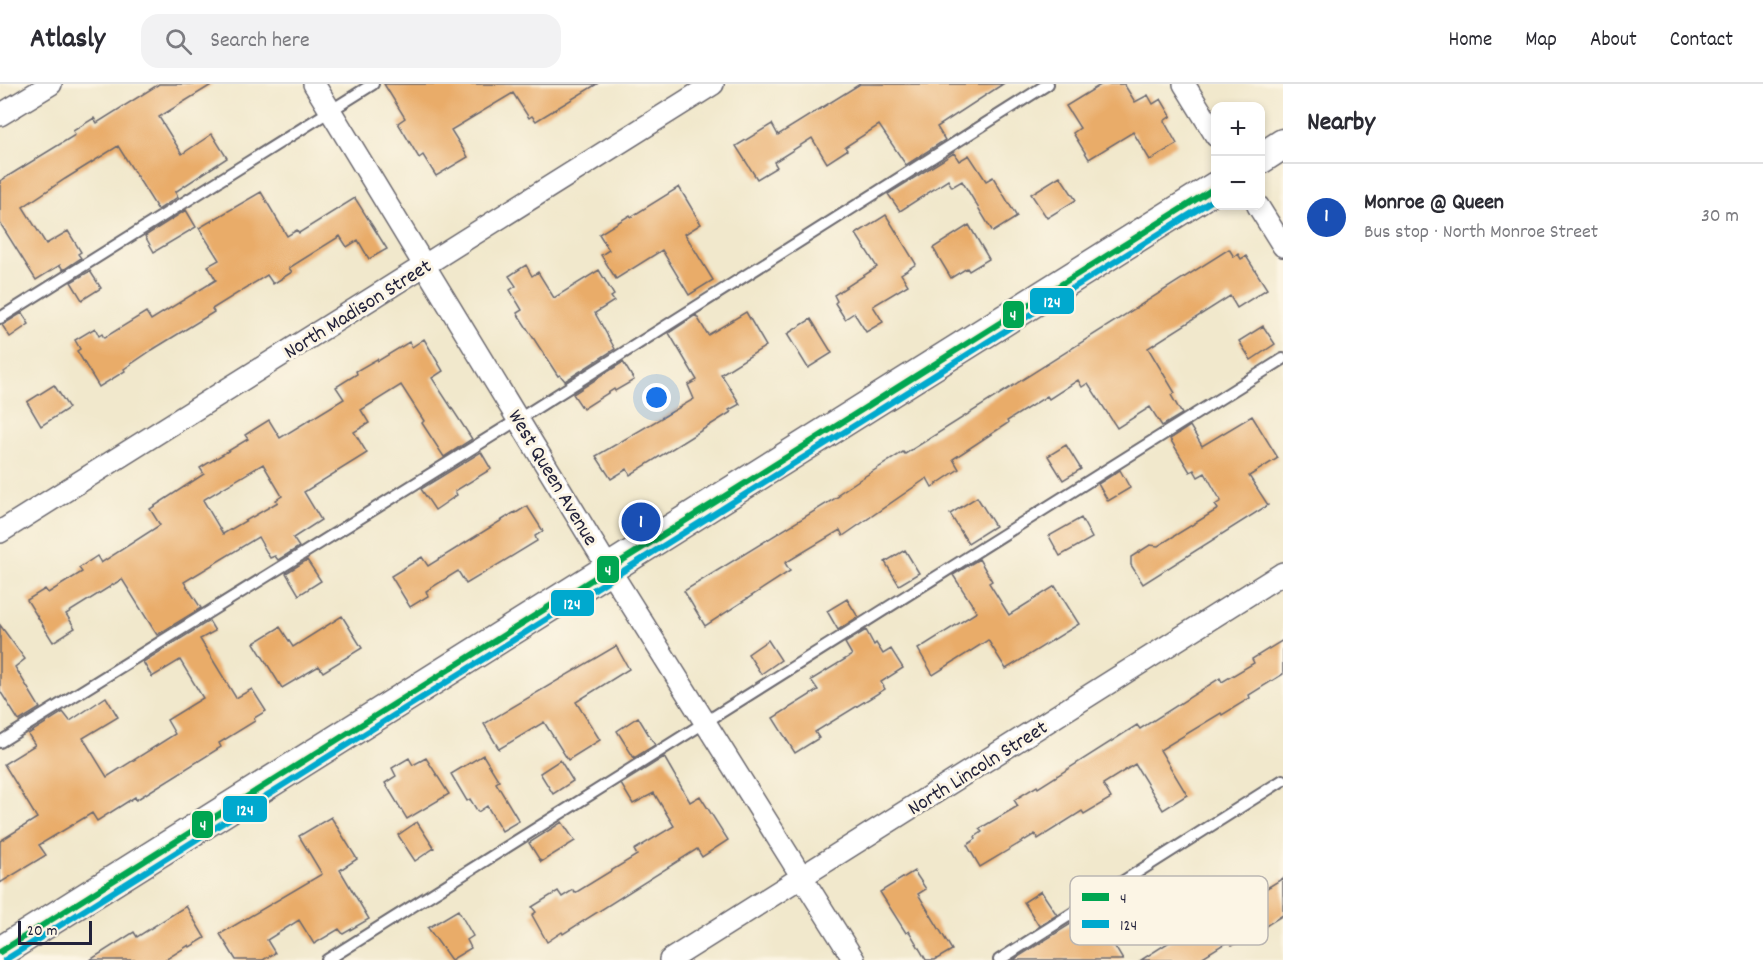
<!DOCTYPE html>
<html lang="en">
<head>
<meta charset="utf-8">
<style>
  :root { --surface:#fff; --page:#f2f2f3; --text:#2b2b33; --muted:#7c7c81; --line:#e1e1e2; --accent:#7c3aed }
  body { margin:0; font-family:Dekko,sans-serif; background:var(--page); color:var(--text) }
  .controls { position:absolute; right:18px; top:18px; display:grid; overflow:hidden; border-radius:12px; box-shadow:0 3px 9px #0003 }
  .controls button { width:54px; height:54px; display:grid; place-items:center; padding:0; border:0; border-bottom:2px solid var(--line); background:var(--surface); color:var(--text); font:30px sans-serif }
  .scale { position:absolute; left:18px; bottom:15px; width:74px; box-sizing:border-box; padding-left:6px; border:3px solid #22223b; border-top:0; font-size:16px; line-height:21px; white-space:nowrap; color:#22223b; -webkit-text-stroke:4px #fcf5e5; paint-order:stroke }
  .you { position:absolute; left:657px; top:314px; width:21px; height:21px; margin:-15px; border:4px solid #fff; border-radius:50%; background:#1a73e8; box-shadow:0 0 0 9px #1a73e833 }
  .badge { display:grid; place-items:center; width:39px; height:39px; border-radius:50%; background:var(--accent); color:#fff; font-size:20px; font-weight:700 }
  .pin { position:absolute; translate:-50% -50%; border:3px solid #fff; box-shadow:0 2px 6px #0006 }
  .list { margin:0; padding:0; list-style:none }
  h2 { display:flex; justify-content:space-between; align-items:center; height:78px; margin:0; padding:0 24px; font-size:26px }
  h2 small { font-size:20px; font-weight:400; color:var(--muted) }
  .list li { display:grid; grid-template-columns:39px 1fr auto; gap:18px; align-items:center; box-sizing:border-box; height:108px; padding:0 24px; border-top:2px solid var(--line) }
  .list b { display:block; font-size:22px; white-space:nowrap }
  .list p { margin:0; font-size:20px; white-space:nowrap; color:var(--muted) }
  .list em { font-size:20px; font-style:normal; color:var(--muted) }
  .icon { flex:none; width:33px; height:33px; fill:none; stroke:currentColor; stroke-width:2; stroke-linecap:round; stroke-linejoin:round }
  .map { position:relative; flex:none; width:1283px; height:876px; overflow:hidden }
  header { display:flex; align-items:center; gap:36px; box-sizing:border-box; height:84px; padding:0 30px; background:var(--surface); border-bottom:2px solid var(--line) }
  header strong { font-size:28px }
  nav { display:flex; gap:33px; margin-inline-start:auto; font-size:21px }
  .search { width:420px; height:54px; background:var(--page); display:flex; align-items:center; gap:15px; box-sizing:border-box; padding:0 21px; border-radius:18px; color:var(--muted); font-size:22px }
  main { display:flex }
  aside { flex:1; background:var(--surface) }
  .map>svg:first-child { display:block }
  .building { fill:#e9ac69; fill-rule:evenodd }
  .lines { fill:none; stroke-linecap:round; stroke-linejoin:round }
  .lane-casing { stroke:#6a676e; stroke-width:14 }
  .street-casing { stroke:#6a676e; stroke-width:24 }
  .secondary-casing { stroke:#6a676e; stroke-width:33 }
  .lane { stroke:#fff; stroke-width:10 }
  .street { stroke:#fff; stroke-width:21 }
  .secondary { stroke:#fff; stroke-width:30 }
  .bus-1-casing { stroke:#fcf5e5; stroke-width:10 }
  .bus-2-casing { stroke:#fcf5e5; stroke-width:10 }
  .bus-1 { stroke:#00a651; stroke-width:6 }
  .bus-2 { stroke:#00a9ce; stroke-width:6 }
  .labels { text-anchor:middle; stroke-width:6; stroke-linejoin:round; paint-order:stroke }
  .street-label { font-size:21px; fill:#22223b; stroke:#fcf5e5 }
  .key { fill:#fcf5e5; stroke:#bbb6b2; stroke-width:1.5 }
  .key-label { font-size:16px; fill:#22223b }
  .line-badge { stroke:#fcf5e5; stroke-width:2 }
  .badge-label { font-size:16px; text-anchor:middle; font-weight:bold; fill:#fff }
</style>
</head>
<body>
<header>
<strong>Atlasly</strong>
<div class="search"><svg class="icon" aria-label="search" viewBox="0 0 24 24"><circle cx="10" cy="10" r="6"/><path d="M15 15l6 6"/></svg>Search here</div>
<nav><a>Home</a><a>Map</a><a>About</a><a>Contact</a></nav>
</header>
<main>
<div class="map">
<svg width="1283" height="876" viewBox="0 0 1283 876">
  <rect width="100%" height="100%" fill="#fcf5e5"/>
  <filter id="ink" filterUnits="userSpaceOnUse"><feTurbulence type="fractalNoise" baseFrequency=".0167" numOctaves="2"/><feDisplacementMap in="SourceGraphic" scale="12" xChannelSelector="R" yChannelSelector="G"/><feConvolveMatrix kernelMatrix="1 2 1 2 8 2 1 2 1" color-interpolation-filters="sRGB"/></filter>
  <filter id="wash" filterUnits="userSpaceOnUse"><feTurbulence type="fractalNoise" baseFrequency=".008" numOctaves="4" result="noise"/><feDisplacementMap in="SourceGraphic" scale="24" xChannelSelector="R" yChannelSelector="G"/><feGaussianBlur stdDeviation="1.35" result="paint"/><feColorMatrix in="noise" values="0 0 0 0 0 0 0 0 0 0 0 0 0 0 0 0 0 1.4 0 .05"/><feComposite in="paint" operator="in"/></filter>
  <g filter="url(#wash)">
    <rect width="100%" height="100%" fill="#f1e8cc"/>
    <g id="blocks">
      <!-- building -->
      <path class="building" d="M 159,0 L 213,0 L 159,33 L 182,70 L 212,50 L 227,74 L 175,108 L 178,113 L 158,126 L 118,62 L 65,95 L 23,123 L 46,160 L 68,147 L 81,168 L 78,170 L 81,174 L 63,186 L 60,181 L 36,196 L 0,139 L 0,97 L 75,51 L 73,47 L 94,34 L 97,39 Z
        M 384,0 L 597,0 L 536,37 L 532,32 L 529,34 L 513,9 L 451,46 L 468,73 L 436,92 L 423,71 L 419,74 L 398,39 L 405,34 Z
        M 860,0 L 1003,0 L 937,43 L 945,56 L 906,81 L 879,41 L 845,63 L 847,66 L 827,79 L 812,54 L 774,78 L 777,83 L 757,95 L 736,62 L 772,40 L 778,51 Z
        M 1102,0 L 1124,0 L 1135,18 L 1148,11 L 1153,20 L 1161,15 L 1171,32 L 1164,37 L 1177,60 L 1150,76 L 1133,48 L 1089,75 L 1073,49 L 1080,44 L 1066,22 Z
        M 954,69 L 959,77 L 969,71 L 986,97 L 993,93 L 1017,133 L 993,148 L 962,97 L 952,103 L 948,96 L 900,127 L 888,110 Z
        M 1060,92 L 1076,116 L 1047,134 L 1031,110 Z
        M 679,103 L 701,140 L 685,150 L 713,196 L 689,211 L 662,166 L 616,195 L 601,171 L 609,166 L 599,150 L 630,131 L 631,133 Z
        M 261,108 L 287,152 L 297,146 L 299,149 L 355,114 L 387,165 L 369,175 L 358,156 L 347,163 L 340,152 L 289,184 L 292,188 L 273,200 L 267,191 L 212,225 L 214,228 L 152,266 L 124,285 L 125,287 L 99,303 L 77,267 L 80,265 L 75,256 L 95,244 L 99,252 L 102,250 L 104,254 L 146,228 L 151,236 L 216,196 L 208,182 L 219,176 L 199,144 Z
        M 186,126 L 196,143 L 154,168 L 145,152 Z
        M 886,131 L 916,180 L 901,190 L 908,201 L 873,222 L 883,238 L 866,248 L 854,229 L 845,235 L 835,219 L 837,217 L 834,211 L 877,183 L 856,150 Z
        M 969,141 L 989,175 L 969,187 L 967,184 L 951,194 L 933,164 Z
        M 1229,165 L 1234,173 L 1238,170 L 1241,175 L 1246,172 L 1267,205 L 1237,224 L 1230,212 L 1148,264 L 1175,309 L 1171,311 L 1182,330 L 1162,342 L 1150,323 L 1117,344 L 1088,299 L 1082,303 L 1078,296 L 1049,315 L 1047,312 L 1007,337 L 1008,339 L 953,375 L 959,385 L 932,403 L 927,394 L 843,452 L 840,446 L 785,479 L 790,487 L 705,542 L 684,507 L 839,412 L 838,410 L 859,396 L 903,368 L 905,370 Z
        M 526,181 L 532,192 L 538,188 L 554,214 L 599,186 L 614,211 L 611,213 L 614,217 L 595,229 L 615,265 L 565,297 L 560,291 L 558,292 L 517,229 L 522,226 L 510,206 L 516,202 L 509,192 Z
        M 90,187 L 101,204 L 82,216 L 71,198 Z
        M 746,228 L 766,262 L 721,290 L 740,320 L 729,326 L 731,328 L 630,391 L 627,385 L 611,395 L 596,372 L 694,315 L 688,301 L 697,296 L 669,249 L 696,231 L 708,251 Z
        M 22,229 L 29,240 L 10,253 L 2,241 Z
        M 811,235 L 832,269 L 808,284 L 787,250 Z
        M 1263,242 L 1275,260 L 1251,276 L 1239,257 Z
        M 424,255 L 443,287 L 432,294 L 472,355 L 444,373 L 422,339 L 424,337 L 401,301 L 361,326 L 369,339 L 354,348 L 367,369 L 304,408 L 321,436 L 293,454 L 299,463 L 278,476 L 275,472 L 270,474 L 258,453 L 184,498 L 201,524 L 157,551 L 122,495 L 66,530 L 75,544 L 53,558 L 27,516 L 45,505 L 48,509 L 82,488 L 79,484 L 97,472 L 101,479 L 160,441 L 150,425 L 204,390 L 200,384 L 248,355 L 245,351 L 269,336 L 280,354 L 344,315 L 336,303 L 357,290 L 356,287 L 377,275 L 378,277 L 409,258 L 412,263 ZM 263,380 L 282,412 L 276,416 L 278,418 L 223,450 L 203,416 Z
        M 623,278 L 634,296 L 615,307 L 614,305 L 583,325 L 573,310 Z
        M 54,301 L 69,324 L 41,342 L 27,318 Z
        M 1252,332 L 1278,374 L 1249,392 L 1268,421 L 1143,500 L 1131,481 L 1131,473 L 1150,461 L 1158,462 L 1218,425 L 1215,421 L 1221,417 L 1205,389 L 1198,393 L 1194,386 L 1190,388 L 1170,355 L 1190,342 L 1202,362 Z
        M 1066,361 L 1081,385 L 1063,396 L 1048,372 Z
        M 481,368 L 491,385 L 455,407 L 457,411 L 435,426 L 421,405 Z
        M 1120,386 L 1130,404 L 1108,417 L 1098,400 Z
        M 977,413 L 995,442 L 968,459 L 950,430 Z
        M 527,422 L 543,447 L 535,452 L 537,457 L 466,500 L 458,487 L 426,507 L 428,512 L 410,523 L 391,492 L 422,473 L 428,482 L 515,428 L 516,429 Z
        M 1081,434 L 1092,454 L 1060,472 L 1049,452 Z
        M 905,466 L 919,489 L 899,501 L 885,478 Z
        M 979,475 L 992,497 L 989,499 L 1009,531 L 1055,502 L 1079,540 L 1006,585 L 988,556 L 933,591 L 918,565 L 977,528 L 953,491 Z
        M 307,476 L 321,497 L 299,511 L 286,489 Z
        M 847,515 L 858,533 L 838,546 L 827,527 Z
        M 342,532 L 362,564 L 323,588 L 319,582 L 282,604 L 254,559 L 280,543 L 293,563 Z
        M 209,537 L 215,547 L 200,555 L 236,614 L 252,605 L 266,627 L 254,634 L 255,637 L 219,659 L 221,663 L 136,716 L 135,713 L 97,737 L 92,729 L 39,761 L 46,771 L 0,799 L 0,757 L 37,734 L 4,680 L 35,661 L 28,650 L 63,628 L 70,637 L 106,613 L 118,633 L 83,654 L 107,693 L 175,650 L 167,636 L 203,614 L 180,576 L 152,593 L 143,578 Z
        M 0,541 L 25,575 L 15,583 L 40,624 L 19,637 L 0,607 Z
        M 866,546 L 874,561 L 876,559 L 883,570 L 891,565 L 903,584 L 881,598 L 885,605 L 815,648 L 819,654 L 795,669 L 773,634 L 818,606 L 811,596 L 852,571 L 845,559 Z
        M 768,556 L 781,576 L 761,590 L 748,570 Z
        M 1283,556 L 1283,590 L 1249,611 L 1250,614 L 1222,631 L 1221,629 L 1160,666 L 1187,711 L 1163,726 L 1135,680 L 1103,700 L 1111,714 L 1084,730 L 1082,727 L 1038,755 L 1035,750 L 980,783 L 967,761 L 976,755 L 975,753 L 982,748 L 979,745 L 1018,722 L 1014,716 L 1037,702 L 1038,704 L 1137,641 L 1140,645 L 1220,594 L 1222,598 L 1254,579 L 1252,575 Z
        M 616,562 L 629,585 L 576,618 L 600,656 L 568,676 L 544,638 L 499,665 L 484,640 Z
        M 638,633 L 655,661 L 634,674 L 617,647 Z
        M 483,671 L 499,697 L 496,699 L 519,737 L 502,747 L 487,722 L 478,728 L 470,715 L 467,717 L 451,690 Z
        M 664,673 L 690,718 L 700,712 L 728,756 L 702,773 L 697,765 L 563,850 L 562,848 L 547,858 L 532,831 L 536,828 L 532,823 L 558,807 L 562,813 L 573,806 L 575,809 L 637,771 L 634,766 L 674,742 L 654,709 L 633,720 L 621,700 Z
        M 409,674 L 413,681 L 426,674 L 449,710 L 407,735 L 385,699 L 396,692 L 392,684 Z
        M 560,676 L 573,697 L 553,710 L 540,689 Z
        M 331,733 L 357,775 L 340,786 L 369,835 L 343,850 L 339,845 L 314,860 L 299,836 L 267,856 L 275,869 L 263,876 L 236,876 L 220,850 L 322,790 L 299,752 Z
        M 417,738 L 434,764 L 415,777 L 398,751 Z
        M 562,738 L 575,757 L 541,778 L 529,759 Z
        M 914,787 L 926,805 L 918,810 L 952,866 L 935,876 L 926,876 L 909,847 L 906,849 L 880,808 Z
        M 1283,794 L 1283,831 L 1242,857 L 1232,861 L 1230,856 L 1198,876 L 1141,876 L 1240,813 L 1243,819 Z
        M 1041,807 L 1057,831 L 1039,842 L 1024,818 Z
        M 186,822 L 205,854 L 190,863 L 189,861 L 165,876 L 90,876 L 134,848 L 137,853 Z
        M 458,826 L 473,852 L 467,856 L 471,864 L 451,876 L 428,844 Z
        M 1093,826 L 1123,876 L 1013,876 Z"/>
    </g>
  </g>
  <g filter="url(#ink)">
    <use href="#blocks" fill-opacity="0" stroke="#6a676e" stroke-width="1.5"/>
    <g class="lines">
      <!-- lane casing -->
      <g class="lane-casing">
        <path id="lane" d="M 0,234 L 373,0
          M 0,658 L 519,335 L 1048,0
          M 327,876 L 1283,275
          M 999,876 L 1283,696"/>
      </g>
      <!-- street casing -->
      <g class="street-casing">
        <path id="street" d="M 314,0 L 609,485 L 854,876
          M 1184,0 L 1216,52
          M 0,31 L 51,0
          M 1258,122 L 1283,162
          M 0,448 L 713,0
          M 670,876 L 1283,489"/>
      </g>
      <!-- secondary casing -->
      <g class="secondary-casing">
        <path id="secondary" d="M 1260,75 L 1283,60
          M 0,868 L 1216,103"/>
      </g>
      <!-- lane -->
      <use href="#lane" class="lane"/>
      <!-- street -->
      <use href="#street" class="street"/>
      <!-- secondary -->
      <use href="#secondary" class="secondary"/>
      <!-- bus-1 casing -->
      <g class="bus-1-casing">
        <path id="bus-1" d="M 0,868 L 1216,103"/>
      </g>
      <!-- bus-2 casing -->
      <g class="bus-2-casing">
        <path id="bus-2" d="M 5,876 L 1216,114"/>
      </g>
      <!-- bus-1 -->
      <use href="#bus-1" class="bus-1"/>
      <!-- bus-2 -->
      <use href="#bus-2" class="bus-2"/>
    </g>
  </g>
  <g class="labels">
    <!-- street labels -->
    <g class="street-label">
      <text transform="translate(357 224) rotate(-32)" y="7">North Madison Street</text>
      <text transform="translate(554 393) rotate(59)" y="7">West Queen Avenue</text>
      <text transform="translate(977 683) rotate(-32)" y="7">North Lincoln Street</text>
    </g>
  </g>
  <!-- legend -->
  <rect x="1070" y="792" width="198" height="69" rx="9" class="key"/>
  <rect x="1082" y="809" width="27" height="8" fill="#00a651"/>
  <rect x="1082" y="836" width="27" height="8" fill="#00a9ce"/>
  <g class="key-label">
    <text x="1120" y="819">4</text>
    <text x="1120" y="846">124</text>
  </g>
  <g class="line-badge">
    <rect x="1029" y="203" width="46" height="28" rx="6" fill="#00a9ce"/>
    <rect x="1002" y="216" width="23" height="29" rx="6" fill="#00a651"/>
    <rect x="596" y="471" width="24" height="29" rx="6" fill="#00a651"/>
    <rect x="550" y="505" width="45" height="28" rx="6" fill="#00a9ce"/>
    <rect x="222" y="711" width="46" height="28" rx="6" fill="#00a9ce"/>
    <rect x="191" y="726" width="23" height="29" rx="6" fill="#00a651"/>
  </g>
  <g class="badge-label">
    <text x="1052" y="223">124</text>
    <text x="1013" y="236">4</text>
    <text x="608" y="491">4</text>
    <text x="572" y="525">124</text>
    <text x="245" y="731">124</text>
    <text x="203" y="746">4</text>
  </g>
</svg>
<div class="controls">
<button>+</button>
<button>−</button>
</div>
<div class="scale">20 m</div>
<div class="you"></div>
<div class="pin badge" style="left:641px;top:438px;background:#1a4fb4">1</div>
</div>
<aside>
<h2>Nearby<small></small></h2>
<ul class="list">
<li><span class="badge" style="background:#1a4fb4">1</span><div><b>Monroe @ Queen</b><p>Bus stop · North Monroe Street</p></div><em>30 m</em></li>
</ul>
</aside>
</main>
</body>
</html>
